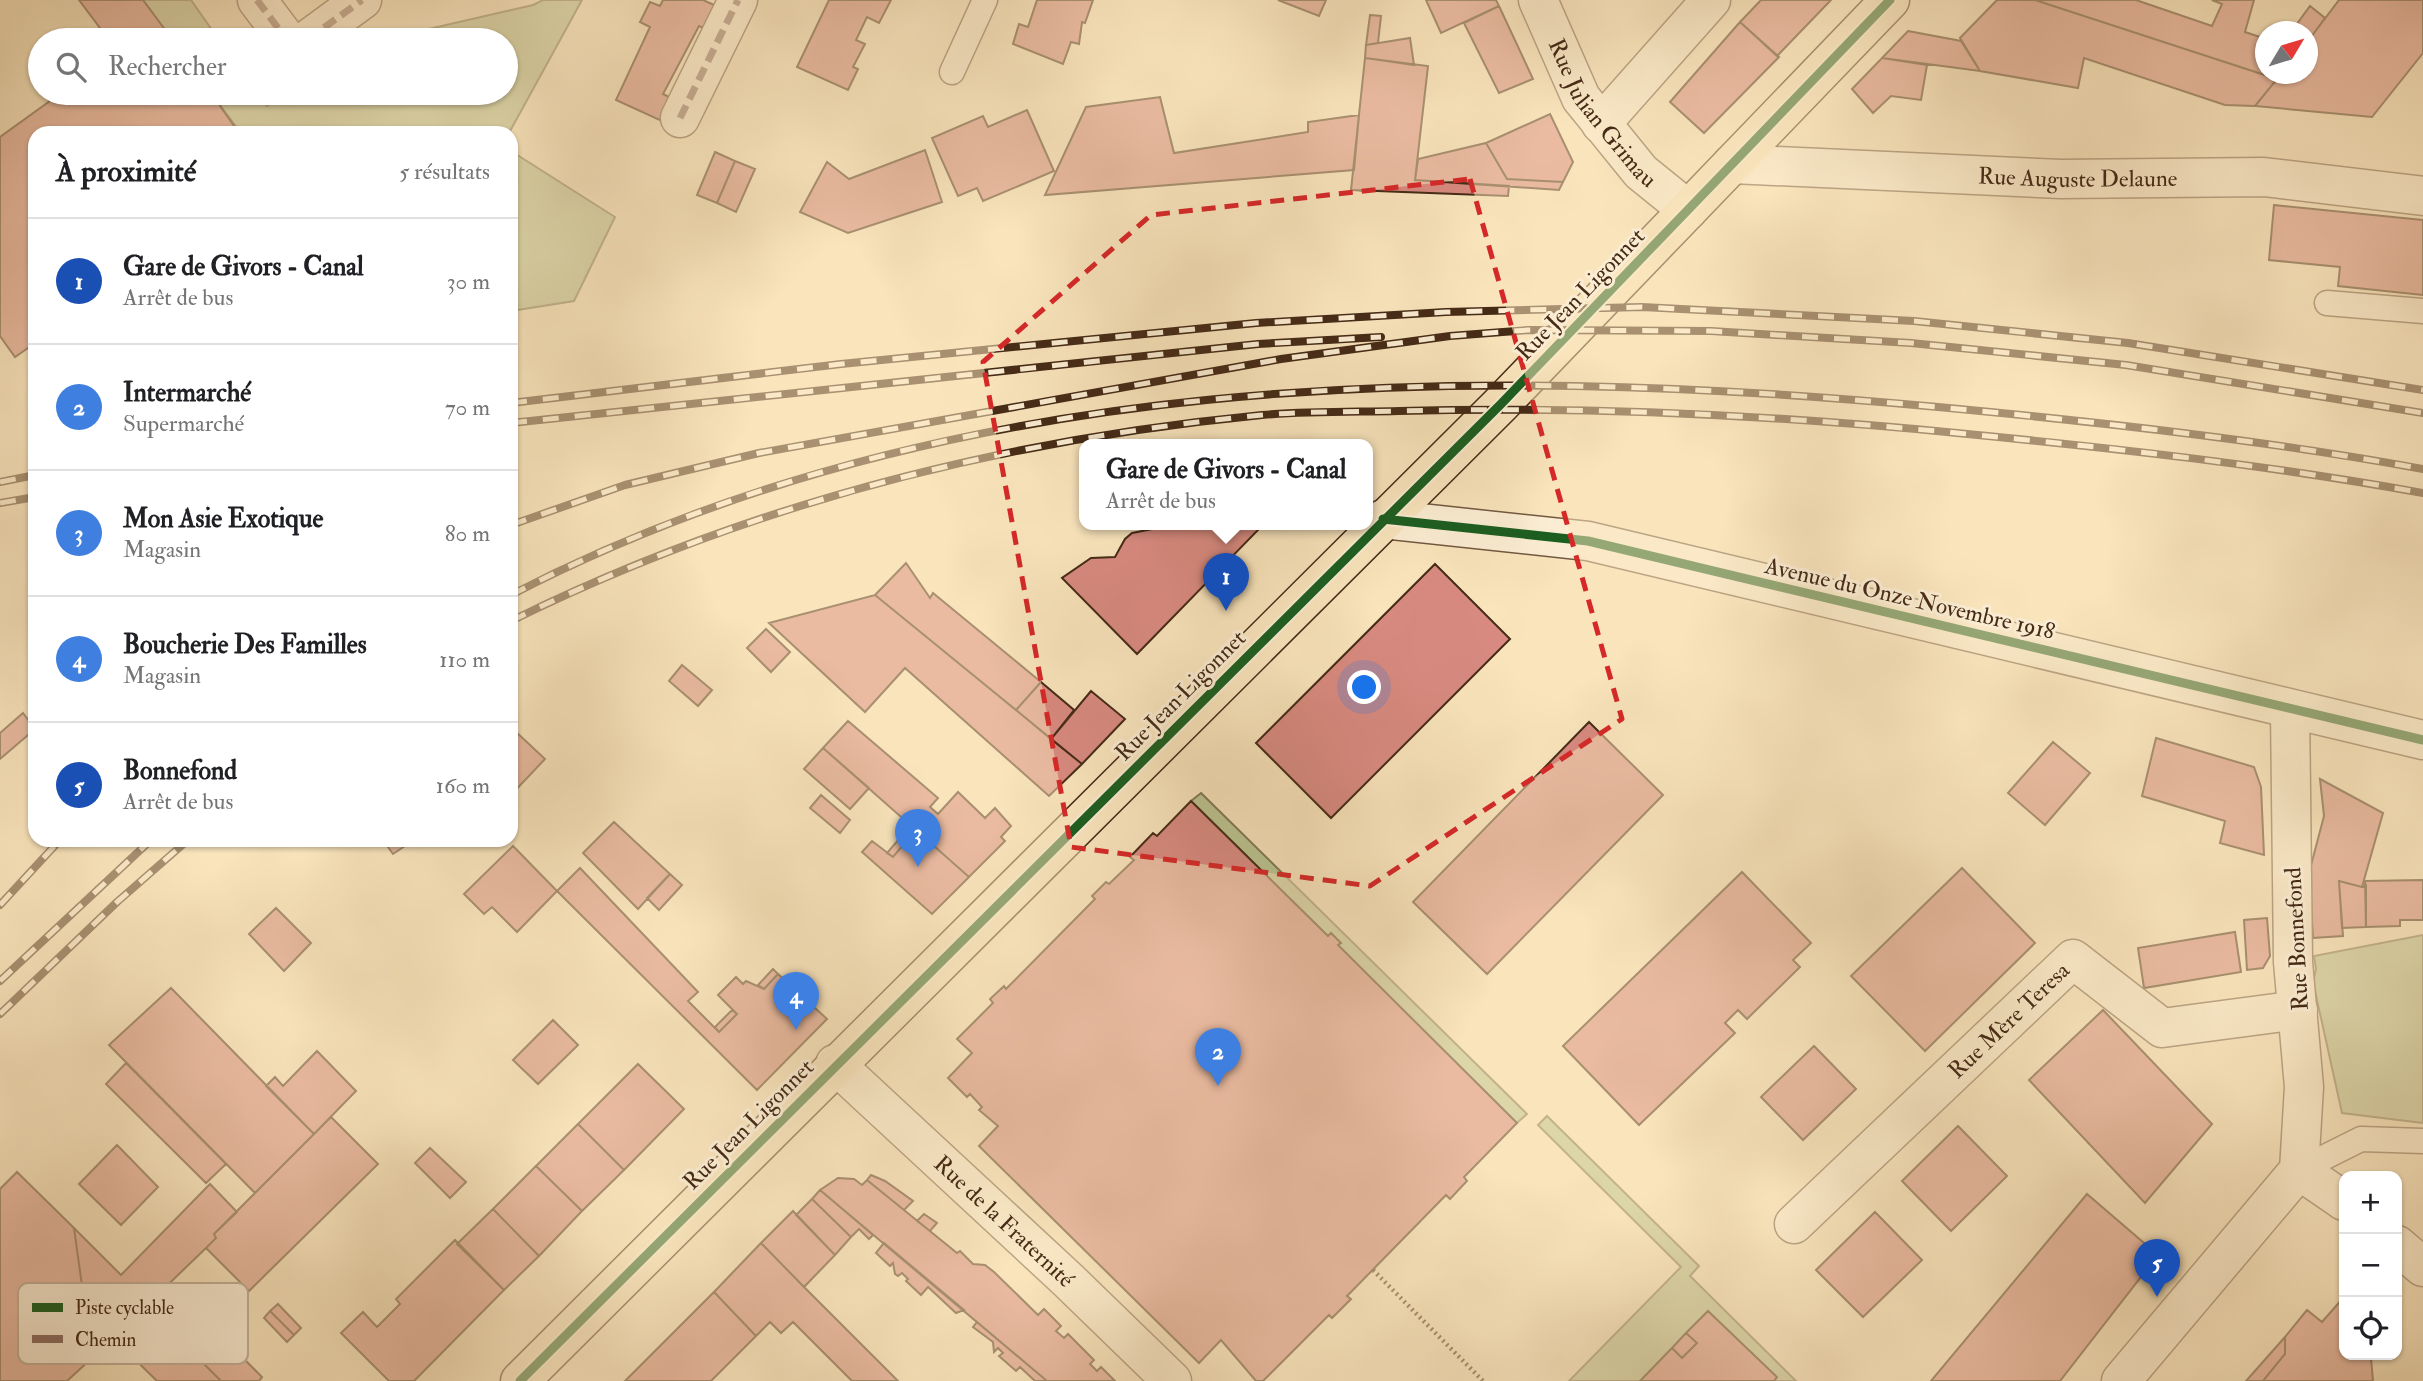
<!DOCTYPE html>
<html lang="fr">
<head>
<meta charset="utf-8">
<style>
  :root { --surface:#fff; --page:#f2f2f2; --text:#202124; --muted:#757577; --line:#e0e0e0; --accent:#1a73e8 }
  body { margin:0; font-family:"IM FELL Double Pica",serif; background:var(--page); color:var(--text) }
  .controls { position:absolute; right:21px; bottom:21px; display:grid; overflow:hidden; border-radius:14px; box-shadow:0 2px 5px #0004 }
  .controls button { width:63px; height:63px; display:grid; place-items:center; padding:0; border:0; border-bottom:2px solid var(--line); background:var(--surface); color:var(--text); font:35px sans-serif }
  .compass { position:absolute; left:2255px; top:21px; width:63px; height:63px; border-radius:50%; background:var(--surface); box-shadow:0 2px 5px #0004; rotate:52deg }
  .you { position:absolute; left:1365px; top:688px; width:24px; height:24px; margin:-18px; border:5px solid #fff; border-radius:50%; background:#1a73e8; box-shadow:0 0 0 10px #1a73e833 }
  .badge { display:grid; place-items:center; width:46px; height:46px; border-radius:50%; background:var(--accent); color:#fff; font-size:23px; font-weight:700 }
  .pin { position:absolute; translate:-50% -58px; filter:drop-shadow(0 2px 4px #0008) }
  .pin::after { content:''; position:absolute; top:37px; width:24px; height:21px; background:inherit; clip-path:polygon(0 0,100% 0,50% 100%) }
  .popup { position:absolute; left:1079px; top:439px; width:294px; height:91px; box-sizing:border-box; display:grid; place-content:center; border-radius:14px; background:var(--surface); filter:drop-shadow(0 2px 5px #0005); font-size:23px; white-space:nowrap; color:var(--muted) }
  .popup b { font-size:26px; color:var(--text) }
  .popup::after { content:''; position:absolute; left:50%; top:100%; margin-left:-14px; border:14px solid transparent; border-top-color:var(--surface) }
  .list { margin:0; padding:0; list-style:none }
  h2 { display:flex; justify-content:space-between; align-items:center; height:91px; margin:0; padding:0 28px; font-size:30px }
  h2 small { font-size:23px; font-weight:400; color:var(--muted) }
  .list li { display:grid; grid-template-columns:46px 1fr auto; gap:21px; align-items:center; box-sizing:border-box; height:126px; padding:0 28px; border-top:2px solid var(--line) }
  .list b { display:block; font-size:26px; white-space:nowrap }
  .list p { margin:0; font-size:23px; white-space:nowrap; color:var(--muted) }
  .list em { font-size:23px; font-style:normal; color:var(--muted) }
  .icon { flex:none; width:38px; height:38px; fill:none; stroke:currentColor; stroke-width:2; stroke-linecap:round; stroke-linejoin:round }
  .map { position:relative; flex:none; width:2423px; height:1381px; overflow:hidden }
  .search { position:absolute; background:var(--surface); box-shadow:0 2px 5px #0004; left:28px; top:28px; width:490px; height:77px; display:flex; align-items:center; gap:18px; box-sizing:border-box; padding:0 24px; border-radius:38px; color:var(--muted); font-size:26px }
  .panel { position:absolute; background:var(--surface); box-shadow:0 2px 5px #0004; left:28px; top:126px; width:490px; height:721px; border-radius:21px }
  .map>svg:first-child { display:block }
  .green { fill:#bbc592; stroke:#807854; stroke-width:2 }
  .building { fill:#d88a80; stroke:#452a16; stroke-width:2 }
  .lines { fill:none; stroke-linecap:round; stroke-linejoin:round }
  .service-casing { stroke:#725840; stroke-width:27 }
  .minor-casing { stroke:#725840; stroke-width:41 }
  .tertiary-casing { stroke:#725840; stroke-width:41 }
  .primary-casing { stroke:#452a16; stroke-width:41 }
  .path { stroke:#452a16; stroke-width:4.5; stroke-dasharray:2 3.5; stroke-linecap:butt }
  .service { stroke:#fbedd3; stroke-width:24 }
  .minor { stroke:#fbedd3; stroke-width:38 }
  .tertiary { stroke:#fbedd3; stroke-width:38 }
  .primary { stroke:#f9e4bc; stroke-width:38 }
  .rail-casing { stroke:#452a16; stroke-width:8 }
  .rail { stroke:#fbedd3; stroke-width:5; stroke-dasharray:16; stroke-linecap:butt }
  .quiet { stroke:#8d6e63; stroke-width:7; stroke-dasharray:14 7; stroke-linecap:butt }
  .cycleway-casing { stroke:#fbedd3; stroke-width:13 }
  .cycleway { stroke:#1b5e20; stroke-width:9 }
  .marked { fill:none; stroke:#d62828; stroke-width:5; stroke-dasharray:14 9; stroke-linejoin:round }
  .labels { text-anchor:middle; stroke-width:6; stroke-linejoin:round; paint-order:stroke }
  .street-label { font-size:23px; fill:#452a16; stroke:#fbedd3 }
  .key { fill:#fbedd3; stroke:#c4b29a; stroke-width:2 }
  .key-label { font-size:19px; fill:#452a16 }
</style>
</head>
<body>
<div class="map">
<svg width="2423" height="1381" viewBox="0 0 2423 1381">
  <rect width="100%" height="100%" fill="#f9e4bc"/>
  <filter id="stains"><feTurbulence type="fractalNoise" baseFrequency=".00286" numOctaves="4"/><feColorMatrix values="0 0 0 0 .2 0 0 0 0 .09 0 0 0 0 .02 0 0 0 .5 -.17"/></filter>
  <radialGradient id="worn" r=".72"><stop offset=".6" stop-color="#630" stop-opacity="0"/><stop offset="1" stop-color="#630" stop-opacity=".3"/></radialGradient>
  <!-- green -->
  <path class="green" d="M 143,0 L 191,0 L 219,40 L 172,40 Z
    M 543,0 L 582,0 L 509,133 L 241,133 L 211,93 L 257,93 L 267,106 L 285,93 L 506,93 L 506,40 L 381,40 L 533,5 Z
    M 511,151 L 615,217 L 574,301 L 511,311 Z
    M 1201,793 L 1527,1114 L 1517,1123 L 1191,801 Z
    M 2423,935 L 2423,1123 L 2342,1113 L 2313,982 L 2316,969 L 2314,956 Z
    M 1547,1116 L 1699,1266 L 1690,1276 L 1796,1381 L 1569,1381 L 1681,1267 L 1538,1125 Z"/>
  <!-- building -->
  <path class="building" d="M 79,0 L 143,0 L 166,31 L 154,40 L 109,40 Z
    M 663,0 L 703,0 L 721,8 L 710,31 L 699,26 L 663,94 L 675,100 L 664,122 L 616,100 L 650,27 L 640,22 L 650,2 L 660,6 Z
    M 829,0 L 891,0 L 879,23 L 867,17 L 856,40 L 865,44 L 853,67 L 858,69 L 848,90 L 797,67 Z
    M 1037,0 L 1093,0 L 1085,23 L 1082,22 L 1079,44 L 1071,42 L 1063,64 L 1013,44 L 1019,24 L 1028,27 Z
    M 1278,0 L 1326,0 L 1319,16 Z
    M 1426,0 L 1496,0 L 1499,6 L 1441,33 Z
    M 1761,0 L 1831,0 L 1777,56 L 1740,22 Z
    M 1997,0 L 2035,0 L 2277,79 L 2255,106 L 2225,105 L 2084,58 L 2078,88 L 1980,71 L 1960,38 Z
    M 2035,0 L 2136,0 L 2212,26 L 2222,4 L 2212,0 L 2254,0 L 2245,32 L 2266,39 L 2266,74 L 2281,74 L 2277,79 Z
    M 2339,0 L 2423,0 L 2423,53 L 2372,117 L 2255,106 L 2281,74 L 2308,74 L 2308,41 Z
    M 1499,6 L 1533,79 L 1499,93 L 1464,23 Z
    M 2310,6 L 2325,18 L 2308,41 L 2308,32 L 2291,32 Z
    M 1370,15 L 1381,16 L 1378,43 L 1366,45 Z
    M 1740,22 L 1779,57 L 1704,133 L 1670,102 Z
    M 1908,31 L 1961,41 L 1980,71 L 1882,58 Z
    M 1410,38 L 1414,65 L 1365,58 L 1366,45 Z
    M 1365,58 L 1428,66 L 1415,180 L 1509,186 L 1508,196 L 1351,190 Z
    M 1882,58 L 1927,65 L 1921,100 L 1891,96 L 1873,113 L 1852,89 Z
    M 61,93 L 66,93 L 72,101 L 83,93 L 211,93 L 239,133 L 35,133 L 35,343 L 15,357 L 0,336 L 0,137 Z
    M 1160,97 L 1174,153 L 1308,132 L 1308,122 L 1359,115 L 1354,170 L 1045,195 L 1086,107 Z
    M 1027,110 L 1054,171 L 983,201 L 977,188 L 958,196 L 932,138 L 983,116 L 988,127 Z
    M 1550,114 L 1573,162 L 1563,182 L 1507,179 L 1486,143 Z
    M 1486,143 L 1507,179 L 1563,182 L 1559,190 L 1415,180 L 1418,159 Z
    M 925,150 L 942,202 L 848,233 L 800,212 L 827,162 L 849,179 Z
    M 715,152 L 735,161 L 717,203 L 697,195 Z
    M 735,161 L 755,169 L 736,212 L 717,203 Z
    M 2274,205 L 2423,220 L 2423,295 L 2338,286 L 2340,267 L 2269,260 Z
    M 1173,525 L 1257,525 L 1258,530 L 1137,654 L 1062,578 L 1091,558 L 1115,557 L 1125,539 L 1132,533 Z
    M 906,563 L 930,598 L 933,593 L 1041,682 L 1016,710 L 875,595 Z
    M 1435,564 L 1510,639 L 1331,818 L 1256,743 Z
    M 875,595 L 1016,710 L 1082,764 L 1049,796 L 905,668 L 865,712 L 769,623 Z
    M 766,629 L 790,652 L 771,672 L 747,648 Z
    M 682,665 L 712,690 L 698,706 L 669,681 Z
    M 1041,682 L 1074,710 L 1051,739 L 1016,710 Z
    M 1091,691 L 1125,719 L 1082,764 L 1051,739 Z
    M 23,713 L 35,729 L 0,759 L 0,733 Z
    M 848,721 L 938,798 L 930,807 L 938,814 L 958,792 L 985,818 L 995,808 L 1011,826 L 1001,837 L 1005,841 L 969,877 L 823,748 Z
    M 1589,722 L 1663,795 L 1487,974 L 1413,902 Z
    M 514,730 L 545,759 L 511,795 L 511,731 Z
    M 2156,738 L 2254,767 L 2261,787 L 2264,855 L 2220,843 L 2225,821 L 2142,796 Z
    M 2053,742 L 2090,773 L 2045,825 L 2008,793 Z
    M 823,748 L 869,788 L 850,809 L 804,769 Z
    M 2320,779 L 2383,813 L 2362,887 L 2339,881 L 2343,936 L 2313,938 L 2309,873 L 2324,816 Z
    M 821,795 L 850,820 L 840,833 L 810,808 Z
    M 1191,801 L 1328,936 L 1331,933 L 1341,943 L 1338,945 L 1517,1123 L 1464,1177 L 1467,1181 L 1450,1199 L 1446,1195 L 1351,1292 L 1347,1296 L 1351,1299 L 1332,1318 L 1329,1315 L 1263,1381 L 1256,1381 L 1221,1340 L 1199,1363 L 979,1146 L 998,1126 L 979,1110 L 982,1107 L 970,1094 L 967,1097 L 948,1078 L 972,1053 L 957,1039 L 993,1003 L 990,999 L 1004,986 L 1006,989 L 1095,899 L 1092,896 L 1106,882 L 1109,884 L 1134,860 L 1130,857 L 1153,833 L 1157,836 Z
    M 614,822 L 670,874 L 638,909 L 583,853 Z
    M 911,825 L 916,830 L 893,857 L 887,853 Z
    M 916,830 L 969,877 L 932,914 L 862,852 L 872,841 L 893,857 Z
    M 383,840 L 414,840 L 393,854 Z
    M 513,846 L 557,891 L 517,932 L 492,907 L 484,914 L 464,894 Z
    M 580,868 L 698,992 L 688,1001 L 719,1032 L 737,1014 L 718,995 L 736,977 L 743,984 L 746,981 L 764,989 L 778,974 L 827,1019 L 757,1090 L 557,891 Z
    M 1962,868 L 2035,943 L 1925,1051 L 1851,976 Z
    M 1742,872 L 1811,943 L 1793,960 L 1800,967 L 1747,1019 L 1738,1010 L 1725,1023 L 1735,1033 L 1639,1125 L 1563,1046 Z
    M 670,874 L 682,885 L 659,910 L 647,898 Z
    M 2423,880 L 2423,920 L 2400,920 L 2400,926 L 2366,927 L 2365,881 Z
    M 2339,881 L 2362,887 L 2366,885 L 2366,927 L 2342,928 Z
    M 276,908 L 311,943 L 284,971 L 249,934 Z
    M 2267,918 L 2270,956 L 2263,968 L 2247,970 L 2244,920 Z
    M 2235,932 L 2241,972 L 2144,988 L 2138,948 Z
    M 773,969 L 778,974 L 764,989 L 758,985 Z
    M 171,988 L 314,1134 L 255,1193 L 109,1045 Z
    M 732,1010 L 737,1014 L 719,1032 L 715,1027 Z
    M 2103,1010 L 2212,1124 L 2145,1203 L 2029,1080 Z
    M 553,1020 L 578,1045 L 538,1084 L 513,1060 Z
    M 1814,1046 L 1856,1089 L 1803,1140 L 1761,1097 Z
    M 317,1051 L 356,1091 L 314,1134 L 266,1086 L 275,1077 L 283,1086 Z
    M 126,1063 L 226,1164 L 206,1183 L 106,1084 Z
    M 638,1064 L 684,1109 L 624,1170 L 578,1124 Z
    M 331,1117 L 378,1164 L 249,1291 L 206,1248 L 216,1238 L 214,1234 Z
    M 578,1124 L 624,1170 L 582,1211 L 536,1166 Z
    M 1958,1126 L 2007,1176 L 1951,1231 L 1902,1181 Z
    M 117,1145 L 158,1187 L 121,1225 L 79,1184 Z
    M 430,1148 L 466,1182 L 450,1198 L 415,1163 Z
    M 536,1166 L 582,1211 L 539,1256 L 493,1209 Z
    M 17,1172 L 74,1228 L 92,1358 L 67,1381 L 0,1381 L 0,1189 Z
    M 871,1175 L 885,1181 L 913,1201 L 904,1210 L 867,1180 Z
    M 838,1178 L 854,1179 L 862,1185 L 867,1180 L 957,1253 L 960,1251 L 973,1264 L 985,1265 L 994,1272 L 1038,1315 L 1044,1309 L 1061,1326 L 1056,1331 L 1064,1338 L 1068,1334 L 1094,1360 L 1090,1364 L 1097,1371 L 1101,1367 L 1115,1381 L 1047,1381 L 820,1190 Z
    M 210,1184 L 237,1212 L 214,1234 L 216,1238 L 206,1248 L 92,1358 L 74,1228 L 121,1275 Z
    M 820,1190 L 873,1235 L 869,1239 L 859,1229 L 851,1237 L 812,1199 Z
    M 2087,1194 L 2158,1255 L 2060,1381 L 1931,1381 Z
    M 812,1199 L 851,1237 L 835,1255 L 796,1215 Z
    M 493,1209 L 539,1256 L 504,1290 L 457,1244 Z
    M 793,1211 L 835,1255 L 804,1287 L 761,1243 Z
    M 1875,1212 L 1922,1260 L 1863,1317 L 1816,1270 Z
    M 924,1214 L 937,1223 L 930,1231 L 917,1221 Z
    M 455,1240 L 504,1290 L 414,1381 L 389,1381 L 341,1333 L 363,1312 L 377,1327 L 400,1304 L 396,1299 Z
    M 761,1243 L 804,1287 L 898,1381 L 852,1381 L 793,1322 L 781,1333 L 770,1322 L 756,1336 L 714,1292 Z
    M 884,1243 L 964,1310 L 956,1313 L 928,1287 L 921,1295 L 906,1281 L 908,1279 L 902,1273 L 898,1276 L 895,1274 L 893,1263 L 890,1266 L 876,1253 Z
    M 169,1284 L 262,1377 L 259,1381 L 221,1381 L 146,1306 Z
    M 714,1292 L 756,1336 L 711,1381 L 625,1381 Z
    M 2344,1297 L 2344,1355 L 2374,1355 L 2371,1358 L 2373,1381 L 2263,1381 L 2285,1354 L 2285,1337 L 2307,1310 L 2322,1322 Z
    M 278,1304 L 301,1328 L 294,1335 L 270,1311 Z
    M 146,1306 L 221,1381 L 157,1381 L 113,1338 Z
    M 270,1311 L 294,1335 L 287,1342 L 264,1318 Z
    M 1708,1311 L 1777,1377 L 1774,1381 L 1640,1381 L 1672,1348 L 1682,1358 L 1697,1343 L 1686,1333 Z
    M 977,1322 L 1047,1381 L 1035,1381 L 1020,1367 L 1016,1371 L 999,1356 L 1003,1353 L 998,1348 L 994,1352 L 993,1342 L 973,1327 Z
    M 1686,1333 L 1697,1343 L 1682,1358 L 1672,1348 Z
    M 2285,1337 L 2285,1354 L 2263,1381 L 2246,1381 Z"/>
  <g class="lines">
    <!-- service casing -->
    <g class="service-casing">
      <path id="service" d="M 952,72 L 985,0
        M 2327,303 L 2423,311
        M 2299,1170 L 2361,1139 L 2423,1141"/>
    </g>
    <!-- minor casing -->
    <g class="minor-casing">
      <g id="minor">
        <path d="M 257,0 L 287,40"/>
        <path d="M 307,40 L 362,0"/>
        <path d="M 680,118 L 738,0"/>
        <path d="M 1601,124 L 1711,0"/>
        <path id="s1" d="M 1732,164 L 2061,179 L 2264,177 L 2423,196"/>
        <path d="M 1383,519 L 1588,541 L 2423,740"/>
        <path id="s2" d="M 835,1064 L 1068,1280 L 1172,1381"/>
        <path d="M 2299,1170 L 2344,1201"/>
        <path id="s3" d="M 1794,1224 L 2073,959 L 2162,1028 L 2298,1010"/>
        <path d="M 2397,1245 L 2423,1267"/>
        <path d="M 2121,1381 L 2299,1170 L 2304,1087 L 2293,962 L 2290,709"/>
      </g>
    </g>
    <!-- tertiary casing -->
    <g class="tertiary-casing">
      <g id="tertiary">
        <path id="s4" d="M 1538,0 L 1581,98 L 1641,172 L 1688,210"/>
      </g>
    </g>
    <!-- primary casing -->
    <g class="primary-casing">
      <path id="primary" d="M 520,1381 L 1501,404 L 1890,0"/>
    </g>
    <!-- path -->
    <path class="path" d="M 1373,1270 L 1483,1381"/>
    <!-- service -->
    <use href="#service" class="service"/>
    <!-- minor -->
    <use href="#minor" class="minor"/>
    <!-- tertiary -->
    <use href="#tertiary" class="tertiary"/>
    <!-- primary -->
    <use href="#primary" class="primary"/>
    <!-- rail casing -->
    <g class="rail-casing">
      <path id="rail" d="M 511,403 L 841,364 L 1256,323 L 1446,312 L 1642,307 L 1914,321 L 2128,343 L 2423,390
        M 511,423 L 1258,344 L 1381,337
        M 0,482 L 35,475
        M 0,503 L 35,497
        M 511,525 L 625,485 L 759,453 L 1281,359 L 1450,336 L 1528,330 L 1711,331 L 1911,343 L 2126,365 L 2423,413
        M 511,595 C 946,369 1461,363 1938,407 C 2100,422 2263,440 2423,469
        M 511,621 C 746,505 1002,440 1262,415 C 1308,411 1354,412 1399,411 C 1585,406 1772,415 1957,433 C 2113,448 2269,465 2423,493
        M 0,905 L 60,840
        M 0,981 L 151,840
        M 0,1014 L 117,902 L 188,840"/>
    </g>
    <!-- rail -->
    <use href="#rail" class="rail"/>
    <!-- quiet -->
    <path class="quiet" d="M 257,0 L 287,40
      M 307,40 L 362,0
      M 680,118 L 738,0"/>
    <!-- cycleway casing -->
    <g class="cycleway-casing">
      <path id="cycleway" d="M 1383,519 L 1588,541 L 2423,740
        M 520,1381 L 1501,404 L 1890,0"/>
    </g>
    <!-- cycleway -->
    <use href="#cycleway" class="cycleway"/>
  </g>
  <!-- marked area -->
  <path d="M0 0H2423V1381H0ZM 1470,179 L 1622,719 L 1370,886 L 1071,847 L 983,362 L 1151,215 Z" fill="#f9e4bc" fill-opacity=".55" fill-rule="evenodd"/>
  <path class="marked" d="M 1470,179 L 1622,719 L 1370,886 L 1071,847 L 983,362 L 1151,215 Z"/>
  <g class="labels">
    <!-- street labels -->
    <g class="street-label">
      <text dy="8" stroke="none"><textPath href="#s4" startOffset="131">Rue Julian Grimau</textPath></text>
      <text dy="8" stroke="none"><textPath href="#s1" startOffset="346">Rue Auguste Delaune</textPath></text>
      <text transform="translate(1580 294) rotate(-46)" y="8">Rue Jean Ligonnet</text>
      <text transform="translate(1910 598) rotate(13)" y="8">Avenue du Onze Novembre 1918</text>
      <text transform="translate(1180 695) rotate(-45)" y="8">Rue Jean Ligonnet</text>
      <text transform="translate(2296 939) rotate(-93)" y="8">Rue Bonnefond</text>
      <text dy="8" stroke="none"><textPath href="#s3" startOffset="296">Rue Mère Teresa</textPath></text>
      <text transform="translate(748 1124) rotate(-45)" y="8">Rue Jean Ligonnet</text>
      <text dy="8" stroke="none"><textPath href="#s2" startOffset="231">Rue de la Fraternité</textPath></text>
    </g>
  </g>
  <!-- legend -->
  <rect x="18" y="1283" width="230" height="81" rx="10" class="key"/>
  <rect x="32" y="1303" width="31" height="9" fill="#1b5e20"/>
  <rect x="32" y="1335" width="31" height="8" fill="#8d6e63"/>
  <g class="key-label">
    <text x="75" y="1314">Piste cyclable</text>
    <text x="75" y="1346">Chemin</text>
  </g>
  <rect width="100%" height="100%" filter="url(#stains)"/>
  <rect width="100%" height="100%" fill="url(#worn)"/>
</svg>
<div class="controls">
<button>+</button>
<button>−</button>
<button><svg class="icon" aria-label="locate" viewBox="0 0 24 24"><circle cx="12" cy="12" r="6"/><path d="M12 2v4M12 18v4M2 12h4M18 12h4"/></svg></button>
</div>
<svg class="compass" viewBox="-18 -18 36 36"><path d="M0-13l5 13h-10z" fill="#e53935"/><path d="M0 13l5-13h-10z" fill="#757577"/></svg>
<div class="you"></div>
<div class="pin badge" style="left:1226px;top:611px;background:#1a4fb4">1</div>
<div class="popup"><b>Gare de Givors - Canal</b>Arrêt de bus</div>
<div class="pin badge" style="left:1218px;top:1086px;background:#3f7fe0">2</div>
<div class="pin badge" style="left:918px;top:867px;background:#3f7fe0">3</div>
<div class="pin badge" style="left:796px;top:1030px;background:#3f7fe0">4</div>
<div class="pin badge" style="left:2157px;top:1297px;background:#1a4fb4">5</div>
<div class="search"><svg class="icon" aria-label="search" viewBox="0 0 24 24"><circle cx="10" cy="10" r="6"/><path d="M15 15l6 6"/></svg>Rechercher</div>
<section class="panel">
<h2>À proximité<small>5 résultats</small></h2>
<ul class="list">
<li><span class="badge" style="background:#1a4fb4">1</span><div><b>Gare de Givors - Canal</b><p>Arrêt de bus</p></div><em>30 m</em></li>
<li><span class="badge" style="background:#3f7fe0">2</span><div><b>Intermarché</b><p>Supermarché</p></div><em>70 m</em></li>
<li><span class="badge" style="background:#3f7fe0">3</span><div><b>Mon Asie Exotique</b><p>Magasin</p></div><em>80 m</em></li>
<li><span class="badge" style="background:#3f7fe0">4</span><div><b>Boucherie Des Familles</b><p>Magasin</p></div><em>110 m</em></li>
<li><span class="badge" style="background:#1a4fb4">5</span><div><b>Bonnefond</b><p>Arrêt de bus</p></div><em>160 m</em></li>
</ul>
</section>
</div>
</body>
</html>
